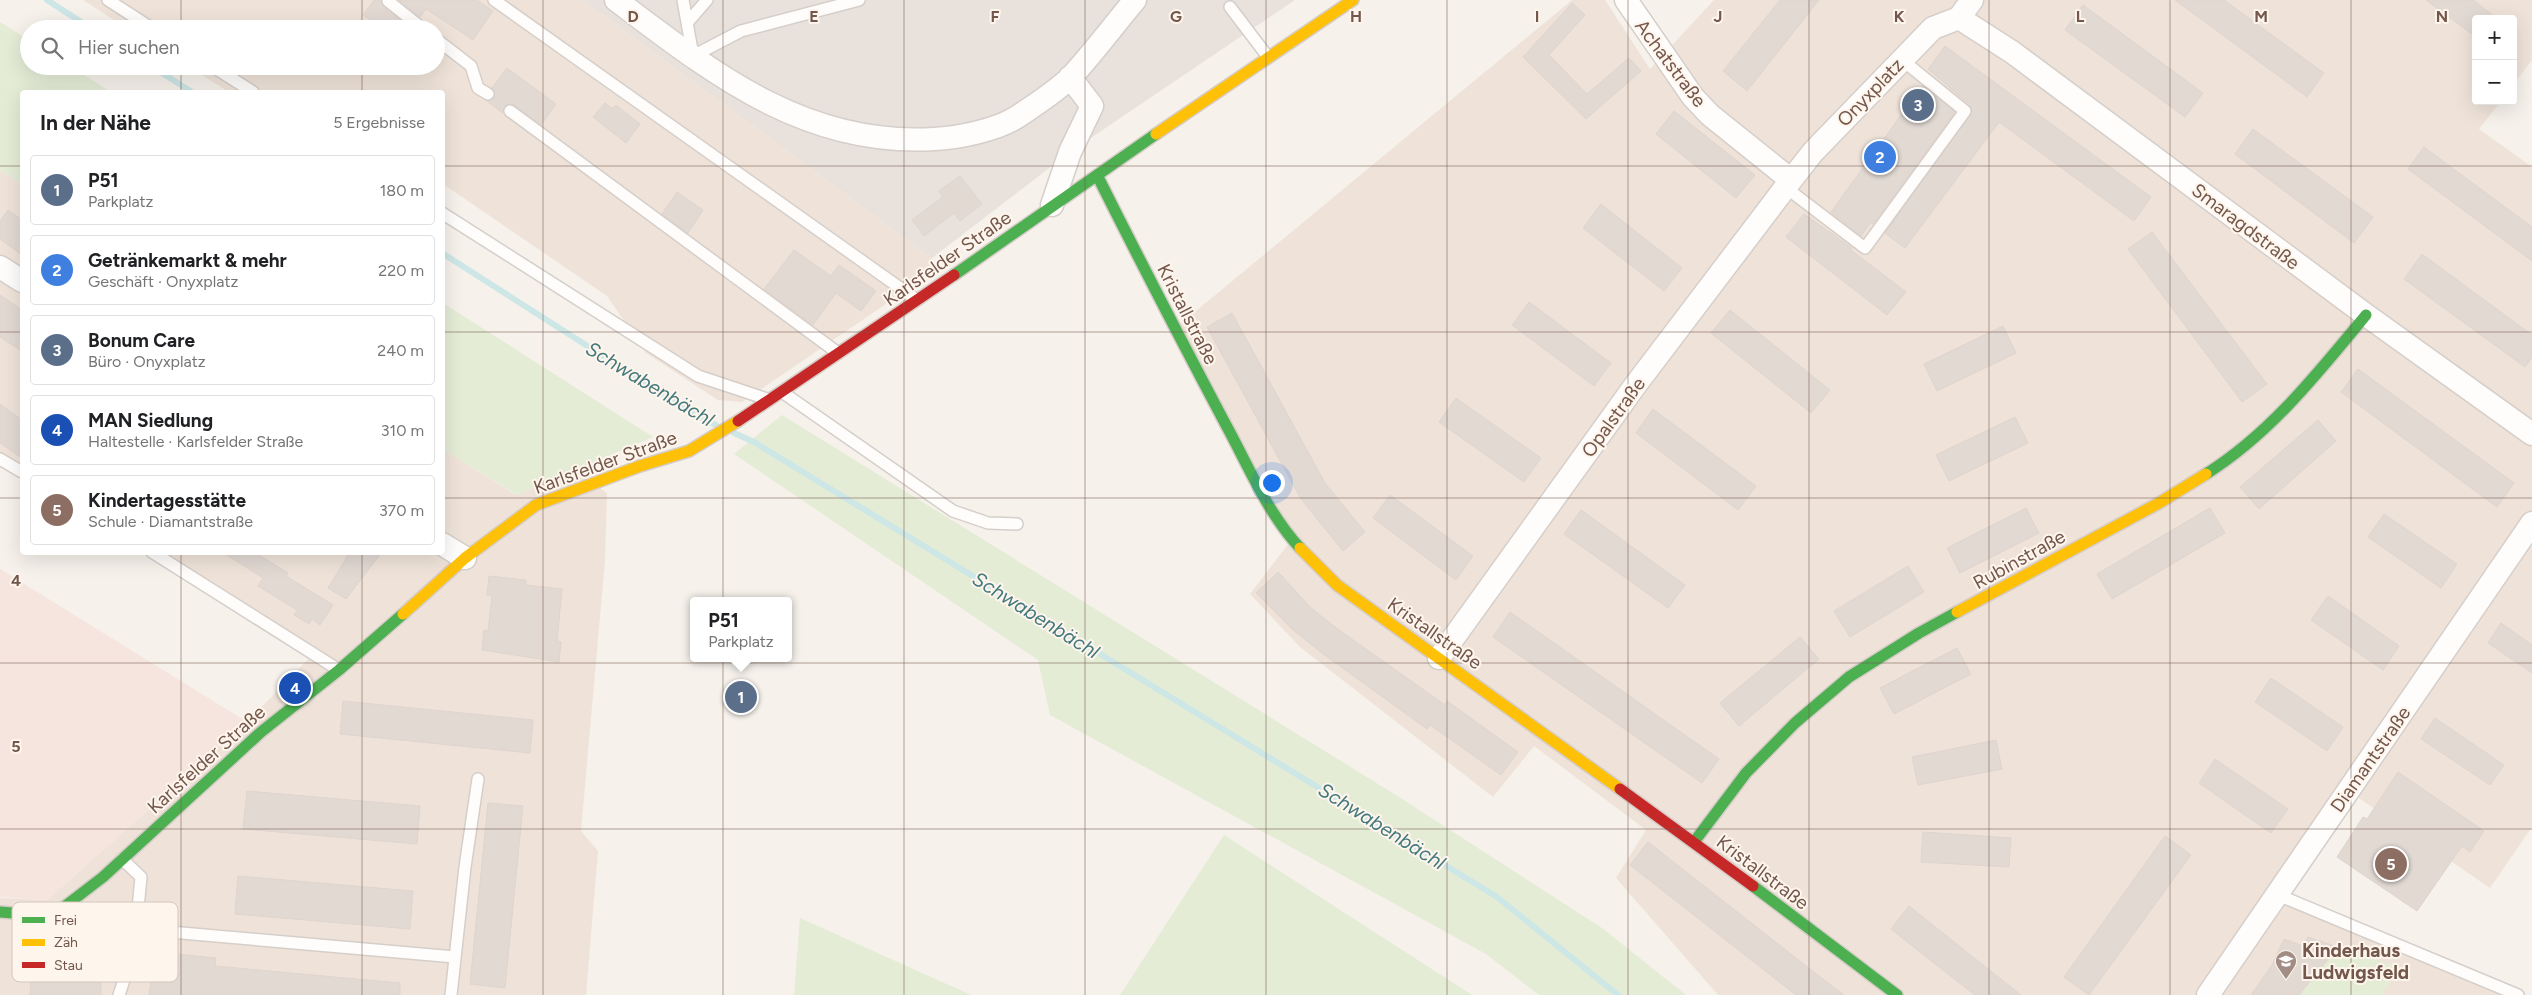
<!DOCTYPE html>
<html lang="de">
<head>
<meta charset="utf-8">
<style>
  :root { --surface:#fff; --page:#f6f6f6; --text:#202124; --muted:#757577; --line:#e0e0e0; --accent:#7c3aed }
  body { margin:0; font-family:Figtree,sans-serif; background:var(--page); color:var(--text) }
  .controls { position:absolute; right:15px; top:15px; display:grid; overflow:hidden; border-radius:5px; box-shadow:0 5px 20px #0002 }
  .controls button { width:45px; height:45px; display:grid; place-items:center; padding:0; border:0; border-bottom:1px solid var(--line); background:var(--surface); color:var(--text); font:25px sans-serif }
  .you { position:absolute; left:1271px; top:482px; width:18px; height:18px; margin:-12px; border:4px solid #fff; border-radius:50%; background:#1a73e8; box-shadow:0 0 0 8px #1a73e833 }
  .badge { display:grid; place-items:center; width:32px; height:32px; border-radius:50%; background:var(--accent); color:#fff; font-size:16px; font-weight:700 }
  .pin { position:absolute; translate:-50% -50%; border:2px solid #fff; box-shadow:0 1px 5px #0006 }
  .popup { position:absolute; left:690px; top:597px; width:102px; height:65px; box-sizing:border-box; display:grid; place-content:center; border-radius:5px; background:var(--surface); filter:drop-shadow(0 1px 4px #0005); font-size:16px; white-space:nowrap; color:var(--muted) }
  .popup b { font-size:19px; color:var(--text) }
  .popup::after { content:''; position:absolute; left:50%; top:100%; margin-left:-10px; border:10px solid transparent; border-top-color:var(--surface) }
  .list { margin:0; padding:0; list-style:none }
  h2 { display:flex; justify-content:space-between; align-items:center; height:65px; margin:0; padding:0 20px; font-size:21px }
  h2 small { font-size:16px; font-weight:400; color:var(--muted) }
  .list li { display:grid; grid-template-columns:32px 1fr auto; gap:15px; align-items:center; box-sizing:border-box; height:70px; margin:0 10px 10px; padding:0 10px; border:1px solid var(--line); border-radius:5px }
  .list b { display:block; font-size:19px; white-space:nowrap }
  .list p { margin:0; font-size:16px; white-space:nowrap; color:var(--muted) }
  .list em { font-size:16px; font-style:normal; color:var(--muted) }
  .icon { flex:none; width:28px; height:28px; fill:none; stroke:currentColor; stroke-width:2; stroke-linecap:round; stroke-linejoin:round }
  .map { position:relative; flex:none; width:2532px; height:995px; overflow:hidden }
  .search { position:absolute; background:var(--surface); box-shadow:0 5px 20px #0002; left:20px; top:20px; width:425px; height:55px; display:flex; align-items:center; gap:12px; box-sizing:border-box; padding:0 18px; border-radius:28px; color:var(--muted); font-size:19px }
  .panel { position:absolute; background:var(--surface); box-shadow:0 5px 20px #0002; left:20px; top:90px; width:425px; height:465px; border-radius:5px }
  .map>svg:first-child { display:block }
  .residential { fill:#efe3d9 }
  .commercial { fill:#f6e5df }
  .industrial { fill:#e8e1dc }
  .green { fill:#e4ecd6 }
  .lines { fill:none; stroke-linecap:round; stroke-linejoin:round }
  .stream { stroke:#cde6e6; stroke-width:6 }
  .building { fill:#e2d9d3; stroke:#dfd4ce }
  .lane-casing { stroke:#d5cec9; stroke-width:14 }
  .street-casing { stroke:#d5cec9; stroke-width:25 }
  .fast-casing { stroke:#d5ccc8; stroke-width:14 }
  .slow-casing { stroke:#d5ccc8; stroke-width:14 }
  .jam-casing { stroke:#d5ccc8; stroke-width:14 }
  .lane { stroke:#fefdfc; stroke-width:11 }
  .street { stroke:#fefdfc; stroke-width:22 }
  .fast { stroke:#4caf50; stroke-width:11 }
  .slow { stroke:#ffc107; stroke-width:11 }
  .jam { stroke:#c62828; stroke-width:11 }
  .grid { fill:none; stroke:#73574c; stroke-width:1; stroke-opacity:0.55 }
  .labels { text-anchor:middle; stroke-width:4; stroke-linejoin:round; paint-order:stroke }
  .street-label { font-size:19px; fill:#73574c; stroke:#fef5ec }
  .poi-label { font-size:19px; font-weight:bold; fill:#73574c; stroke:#fef5ec; text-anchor:start }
  .water-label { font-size:20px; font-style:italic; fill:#44797e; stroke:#fef5ec }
  .key { fill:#fef5ec; stroke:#d4c6bc; stroke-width:1 }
  .key-label { font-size:14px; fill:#73574c }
  .grid-label { font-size:16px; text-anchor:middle; font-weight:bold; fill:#73574c; stroke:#fef5ec; stroke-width:4; stroke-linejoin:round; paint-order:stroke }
</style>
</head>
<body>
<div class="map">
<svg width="2532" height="995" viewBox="0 0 2532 995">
  <rect width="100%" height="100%" fill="#f6f1eb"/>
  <!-- residential -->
  <path class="residential" d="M 83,0 L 583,0 L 932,258 L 930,274 L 742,402 L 718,400 L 646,353 L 607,296 L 443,184 L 442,92 L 229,92 L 187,66 L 436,66 L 436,29 L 128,29 Z
    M 1572,0 L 1605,0 L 1650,69 L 1714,0 L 2532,0 L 2532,60 L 2513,85 L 2513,19 L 2476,19 L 2476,101 L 2501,101 L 2479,129 L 2532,167 L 2532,521 L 2278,899 L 2518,995 L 1718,995 L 1616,878 L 1646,830 L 1534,746 L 1493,797 L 1300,647 L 1250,594 L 1292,539 L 1173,330 Z
    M 0,170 L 22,184 L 22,471 L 0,458 Z
    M 443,449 L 516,495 L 574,470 L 607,493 L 605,560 L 581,831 L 598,851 L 586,995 L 0,995 L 0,898 L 47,900 L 247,722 L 318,649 L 158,553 L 442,552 Z
    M 2532,533 L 2532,827 L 2490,888 L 2356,796 Z"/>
  <!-- commercial -->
  <path class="commercial" d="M 0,569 L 247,722 L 47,900 L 0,897 Z"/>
  <!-- industrial -->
  <path class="industrial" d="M 583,0 L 1295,0 L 1070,152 L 932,258 Z"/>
  <!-- green -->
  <path class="green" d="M 0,22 L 29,40 L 29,66 L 70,66 L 111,92 L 22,92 L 22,184 L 0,170 Z
    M 443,303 L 653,437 L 517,495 L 443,449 Z
    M 782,415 L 1399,797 L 1602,928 L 1686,995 L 1539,995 L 1486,954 L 1050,715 L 1038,660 L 734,454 Z
    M 1224,835 L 1472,995 L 1120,995 Z
    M 800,918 L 971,995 L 794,995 Z
    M 2338,947 L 2401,967 L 2381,995 L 2299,995 Z"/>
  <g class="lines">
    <!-- stream -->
    <path class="stream" d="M 47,0 L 92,29
      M 151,66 L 192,92
      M 442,253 L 697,416 L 716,425
      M 734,433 L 754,442 L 1497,897 L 1618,995"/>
  </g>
  <!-- building -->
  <path class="building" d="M 374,0 L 381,0 L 383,7 L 411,29 L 382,29 L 363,15 Z
    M 399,0 L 477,0 L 493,11 L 473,40 L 426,9 L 420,17 Z
    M 1780,0 L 1819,0 L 1747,91 L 1723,71 Z
    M 2175,0 L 2224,0 L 2324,73 L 2307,97 Z
    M 2426,0 L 2473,0 L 2498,19 L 2476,19 L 2476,37 Z
    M 1572,3 L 1585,15 L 1549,55 L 1587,94 L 1629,58 L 1641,71 L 1586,119 L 1523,57 Z
    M 2083,5 L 2203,93 L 2185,117 L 2065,30 Z
    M 1945,46 L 2151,197 L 2134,221 L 1999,122 L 1905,248 L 1885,233 L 1972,112 L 1970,105 L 1928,69 Z
    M 507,68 L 556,104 L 541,125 L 514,105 L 507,104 L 503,113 L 487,101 L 495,97 L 492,88 Z
    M 1922,86 L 1955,112 L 1873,224 L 1871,222 L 1861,236 L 1831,212 Z
    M 605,103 L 613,109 L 616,105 L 640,124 L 626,143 L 593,117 Z
    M 1674,111 L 1755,175 L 1736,198 L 1656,134 Z
    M 2253,129 L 2373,217 L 2354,243 L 2235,154 Z
    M 2424,147 L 2532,227 L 2532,261 L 2408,169 Z
    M 960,176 L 982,204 L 960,221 L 954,213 L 924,236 L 912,220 L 943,197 L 939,191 Z
    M 677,192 L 703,210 L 688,233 L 662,214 Z
    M 1601,204 L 1682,268 L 1664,291 L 1583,228 Z
    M 8,210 L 22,220 L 22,255 L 0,239 L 0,221 Z
    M 1804,214 L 1852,248 L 1851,250 L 1906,292 L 1887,315 L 1786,237 Z
    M 2152,232 L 2267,384 L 2242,402 L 2128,249 Z
    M 794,250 L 831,276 L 839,265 L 876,291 L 861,311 L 836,293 L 813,325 L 764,289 Z
    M 2422,254 L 2532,335 L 2532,357 L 2525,367 L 2404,279 Z
    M 0,295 L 22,310 L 22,351 L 0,337 Z
    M 1529,302 L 1611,363 L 1594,386 L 1512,325 Z
    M 1730,310 L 1830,390 L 1811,413 L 1711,333 Z
    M 1232,313 L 1325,483 L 1365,532 L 1343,551 L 1301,499 L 1207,327 Z
    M 2003,326 L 2016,353 L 1937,391 L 1924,364 Z
    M 2358,369 L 2514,483 L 2497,507 L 2341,392 Z
    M 1456,398 L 1541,458 L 1524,482 L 1439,422 Z
    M 0,404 L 22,420 L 22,458 L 0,443 Z
    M 1653,409 L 1756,486 L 1738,510 L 1636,433 Z
    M 2015,417 L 2028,443 L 1949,481 L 1936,455 Z
    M 2318,420 L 2336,441 L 2259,509 L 2240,487 Z
    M 1390,495 L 1473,556 L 1456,580 L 1373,518 Z
    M 2026,508 L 2039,533 L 1960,573 L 1947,548 Z
    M 2210,508 L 2225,533 L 2112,599 L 2097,574 Z
    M 1581,510 L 1685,585 L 1668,608 L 1564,534 Z
    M 2384,514 L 2457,564 L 2441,588 L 2368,537 Z
    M 222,552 L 254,552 L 288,573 L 286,576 L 333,605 L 320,625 L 312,619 L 309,624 L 294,615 L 297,610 L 258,586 L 263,578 Z
    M 350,552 L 382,552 L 346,599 L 328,588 Z
    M 1908,566 L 1924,592 L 1850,637 L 1834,611 Z
    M 1278,572 L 1311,608 L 1339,630 L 1445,705 L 1447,701 L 1518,752 L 1501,775 L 1430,725 L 1427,729 L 1322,653 L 1292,629 L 1256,593 Z
    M 489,576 L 526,580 L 526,585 L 562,589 L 557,641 L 561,642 L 559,662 L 482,650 L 484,630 L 488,631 L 492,596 L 487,595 Z
    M 2328,596 L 2399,646 L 2383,670 L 2311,620 Z
    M 1510,612 L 1719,759 L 1702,783 L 1493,637 Z
    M 2501,623 L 2532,645 L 2532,673 L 2488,643 Z
    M 1800,637 L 1819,659 L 1739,726 L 1720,703 Z
    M 1957,648 L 1971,674 L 1894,714 L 1880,688 Z
    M 2271,678 L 2343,727 L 2327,751 L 2255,702 Z
    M 343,701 L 533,720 L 530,753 L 340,734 Z
    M 2435,718 L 2504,765 L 2490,785 L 2421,739 Z
    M 1996,740 L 2002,769 L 1918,785 L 1912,757 Z
    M 2215,759 L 2288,809 L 2271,833 L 2199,783 Z
    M 2398,772 L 2484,831 L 2470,852 L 2462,846 L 2417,911 L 2337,857 L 2363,817 L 2367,819 Z
    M 247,791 L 420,806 L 417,844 L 243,829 Z
    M 488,803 L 523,806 L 505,988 L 470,984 Z
    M 1923,832 L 2011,838 L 2009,867 L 1921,862 Z
    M 2165,836 L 2191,855 L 2089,995 L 2064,977 Z
    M 1648,842 L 1810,969 L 1844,995 L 1796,995 L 1630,865 Z
    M 238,876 L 413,891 L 410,929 L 235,914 Z
    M 1909,906 L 1968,953 L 2021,995 L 1975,995 L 1930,960 L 1891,929 Z
    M 2308,937 L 2338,947 L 2299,995 L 2251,995 L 2272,965 L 2284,939 L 2303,946 Z
    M 155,952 L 216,958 L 215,966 L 400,983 L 400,995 L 149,995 Z
    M 31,976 L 101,983 L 101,995 L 30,995 Z"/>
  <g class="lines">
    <!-- lane casing -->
    <g class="lane-casing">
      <path id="lane" d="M 108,0 L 153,29
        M 494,0 L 917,300
        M 683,0 L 693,56 L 741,31 L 859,0
        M 388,1 L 423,29
        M 1230,7 L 1268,57
        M 687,23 L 707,0
        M 436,39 L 471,66 L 478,88 L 488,94
        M 212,66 L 253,92
        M 510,111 L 838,353
        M 1785,187 L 1865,248 L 1965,111 L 1901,59
        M 442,213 L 698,376 L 767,399
        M 782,392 L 953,511 L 988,523 L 1017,524
        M 0,459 L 22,472
        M 152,552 L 339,670
        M 122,859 L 141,877 L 136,929
        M 2278,895 L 2518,995
        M 26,914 L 49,970 L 126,974
        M 119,995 L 131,959 L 136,929 L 455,957
        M 451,995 L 465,867 L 478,779"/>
    </g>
    <!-- street casing -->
    <g class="street-casing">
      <path id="street" d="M 616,0 C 713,73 805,147 934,139 C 958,138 997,130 1017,117 C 1035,105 1057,91 1072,76 C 1094,52 1114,25 1135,0
        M 1626,0 L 1693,97 L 1710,115 L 1791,180
        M 1959,18 L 2012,52 L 2366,315 L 2532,434
        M 1959,18 L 1972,0
        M 1052,205 L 1070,152 L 1092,106 L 1070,77
        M 0,267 L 22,281
        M 442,544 L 465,558
        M 1439,658 L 1634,387 L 1791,180 L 1813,152 L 1933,28 L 1959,18
        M 2208,995 L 2532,523"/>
    </g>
    <!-- fast casing -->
    <g class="fast-casing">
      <path id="fast" d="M 1097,175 C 1139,259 1182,342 1226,425 C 1248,465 1268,514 1300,548
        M 954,275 L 1156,134
        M 2206,474 C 2270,434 2318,373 2366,315
        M 1694,842 L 1746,773 L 1795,723 L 1849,677 L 1919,633 L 1957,612
        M 1753,886 L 1897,995
        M 0,912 L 26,914 L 60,910 L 103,877 L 261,732 L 339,670 L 403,614"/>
    </g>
    <!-- slow casing -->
    <g class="slow-casing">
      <path id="slow" d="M 1156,134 L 1353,0
        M 1300,548 L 1337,585 L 1620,789
        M 1957,612 L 2159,503 L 2206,474
        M 403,614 L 465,558 L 536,505 L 640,466 L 689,451 L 738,421"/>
    </g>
    <!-- jam casing -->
    <g class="jam-casing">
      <path id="jam" d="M 738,421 L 954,275
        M 1620,789 L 1753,886"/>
    </g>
    <!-- lane -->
    <use href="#lane" class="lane"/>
    <!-- street -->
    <use href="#street" class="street"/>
    <!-- fast -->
    <use href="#fast" class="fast"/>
    <!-- slow -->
    <use href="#slow" class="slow"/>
    <!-- jam -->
    <use href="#jam" class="jam"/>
  </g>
  <!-- grid -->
  <path class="grid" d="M 181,0 L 181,29M 362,0 L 362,29M 543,0 L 543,995M 723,0 L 723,995M 904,0 L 904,995M 1085,0 L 1085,995M 1266,0 L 1266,995M 1447,0 L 1447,995M 1628,0 L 1628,995M 1809,0 L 1809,995M 1989,0 L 1989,995M 2170,0 L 2170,995M 2351,0 L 2351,995M 181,66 L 181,92M 362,66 L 362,92M 0,166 L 22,166M 442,166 L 2532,166M 0,332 L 22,332M 442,332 L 2532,332M 0,498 L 22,498M 442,498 L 2532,498M 181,552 L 181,995M 362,552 L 362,995M 0,663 L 2532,663M 0,829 L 2532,829"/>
  <!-- icons -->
  <defs>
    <g id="school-pin" transform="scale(1.125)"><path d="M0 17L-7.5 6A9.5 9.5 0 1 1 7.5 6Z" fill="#a18d84" stroke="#fef5ec"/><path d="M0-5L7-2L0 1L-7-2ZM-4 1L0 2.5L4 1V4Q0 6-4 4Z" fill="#fff"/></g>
  </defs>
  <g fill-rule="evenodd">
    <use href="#school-pin" x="2286" y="961"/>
  </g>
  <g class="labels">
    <!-- street labels -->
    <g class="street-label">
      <text transform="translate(1671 63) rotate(53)" y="7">Achatstraße</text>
      <text transform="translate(1870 92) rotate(-46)" y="7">Onyxplatz</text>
      <text transform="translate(2246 226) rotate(37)" y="7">Smaragdstraße</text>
      <text transform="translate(947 258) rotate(-35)" y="7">Karlsfelder Straße</text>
      <text transform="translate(1188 314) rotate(63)" y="7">Kristallstraße</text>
      <text transform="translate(1613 417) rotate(-54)" y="7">Opalstraße</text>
      <text transform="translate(605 462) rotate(-20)" y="7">Karlsfelder Straße</text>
      <text transform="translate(2019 559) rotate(-29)" y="7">Rubinstraße</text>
      <text transform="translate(1435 633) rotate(35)" y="7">Kristallstraße</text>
      <text transform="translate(206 759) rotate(-42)" y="7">Karlsfelder Straße</text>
      <text transform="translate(2370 759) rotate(-55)" y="7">Diamantstraße</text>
      <text transform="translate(1763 872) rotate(37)" y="7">Kristallstraße</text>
    </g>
    <!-- poi labels -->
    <g class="poi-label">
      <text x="2302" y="957">Kinderhaus<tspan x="2302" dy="22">Ludwigsfeld</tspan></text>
    </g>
    <!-- water labels -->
    <g class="water-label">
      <text transform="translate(650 384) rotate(31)" y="7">Schwabenbächl</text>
      <text transform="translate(1036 615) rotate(32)" y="7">Schwabenbächl</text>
      <text transform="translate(1382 826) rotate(32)" y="7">Schwabenbächl</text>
    </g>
  </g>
  <!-- legend -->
  <rect x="12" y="902" width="166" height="80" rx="8" class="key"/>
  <rect x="22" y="917" width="23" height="6" fill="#4caf50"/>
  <rect x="22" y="939" width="23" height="7" fill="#ffc107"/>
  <rect x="22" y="962" width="23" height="6" fill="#c62828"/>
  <g class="key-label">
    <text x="54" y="925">Frei</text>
    <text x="54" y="947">Zäh</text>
    <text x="54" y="970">Stau</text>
  </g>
  <g class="grid-label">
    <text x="633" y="22">D</text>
    <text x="814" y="22">E</text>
    <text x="995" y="22">F</text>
    <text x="1176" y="22">G</text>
    <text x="1356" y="22">H</text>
    <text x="1537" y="22">I</text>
    <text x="1718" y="22">J</text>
    <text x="1899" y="22">K</text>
    <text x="2080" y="22">L</text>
    <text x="2261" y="22">M</text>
    <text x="2442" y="22">N</text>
    <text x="16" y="586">4</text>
    <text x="16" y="752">5</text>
  </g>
</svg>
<div class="controls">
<button>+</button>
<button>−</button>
</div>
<div class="you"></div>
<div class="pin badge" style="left:741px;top:697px;background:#5c6f8a">1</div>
<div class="popup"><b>P51</b>Parkplatz</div>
<div class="pin badge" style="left:1880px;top:157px;background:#3f7fe0">2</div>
<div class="pin badge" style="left:1918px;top:105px;background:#5c6f8a">3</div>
<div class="pin badge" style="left:295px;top:688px;background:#1a4fb4">4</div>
<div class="pin badge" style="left:2391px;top:864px;background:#8d6e63">5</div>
<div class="search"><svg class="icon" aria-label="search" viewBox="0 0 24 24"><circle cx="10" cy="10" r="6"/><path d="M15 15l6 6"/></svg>Hier suchen</div>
<section class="panel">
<h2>In der Nähe<small>5 Ergebnisse</small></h2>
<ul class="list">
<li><span class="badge" style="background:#5c6f8a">1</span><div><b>P51</b><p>Parkplatz</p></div><em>180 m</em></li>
<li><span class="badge" style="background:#3f7fe0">2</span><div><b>Getränkemarkt &amp; mehr</b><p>Geschäft · Onyxplatz</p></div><em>220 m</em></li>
<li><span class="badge" style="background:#5c6f8a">3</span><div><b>Bonum Care</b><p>Büro · Onyxplatz</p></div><em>240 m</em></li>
<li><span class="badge" style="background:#1a4fb4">4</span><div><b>MAN Siedlung</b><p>Haltestelle · Karlsfelder Straße</p></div><em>310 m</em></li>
<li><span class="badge" style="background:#8d6e63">5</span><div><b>Kindertagesstätte</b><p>Schule · Diamantstraße</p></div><em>370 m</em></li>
</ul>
</section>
</div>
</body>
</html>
